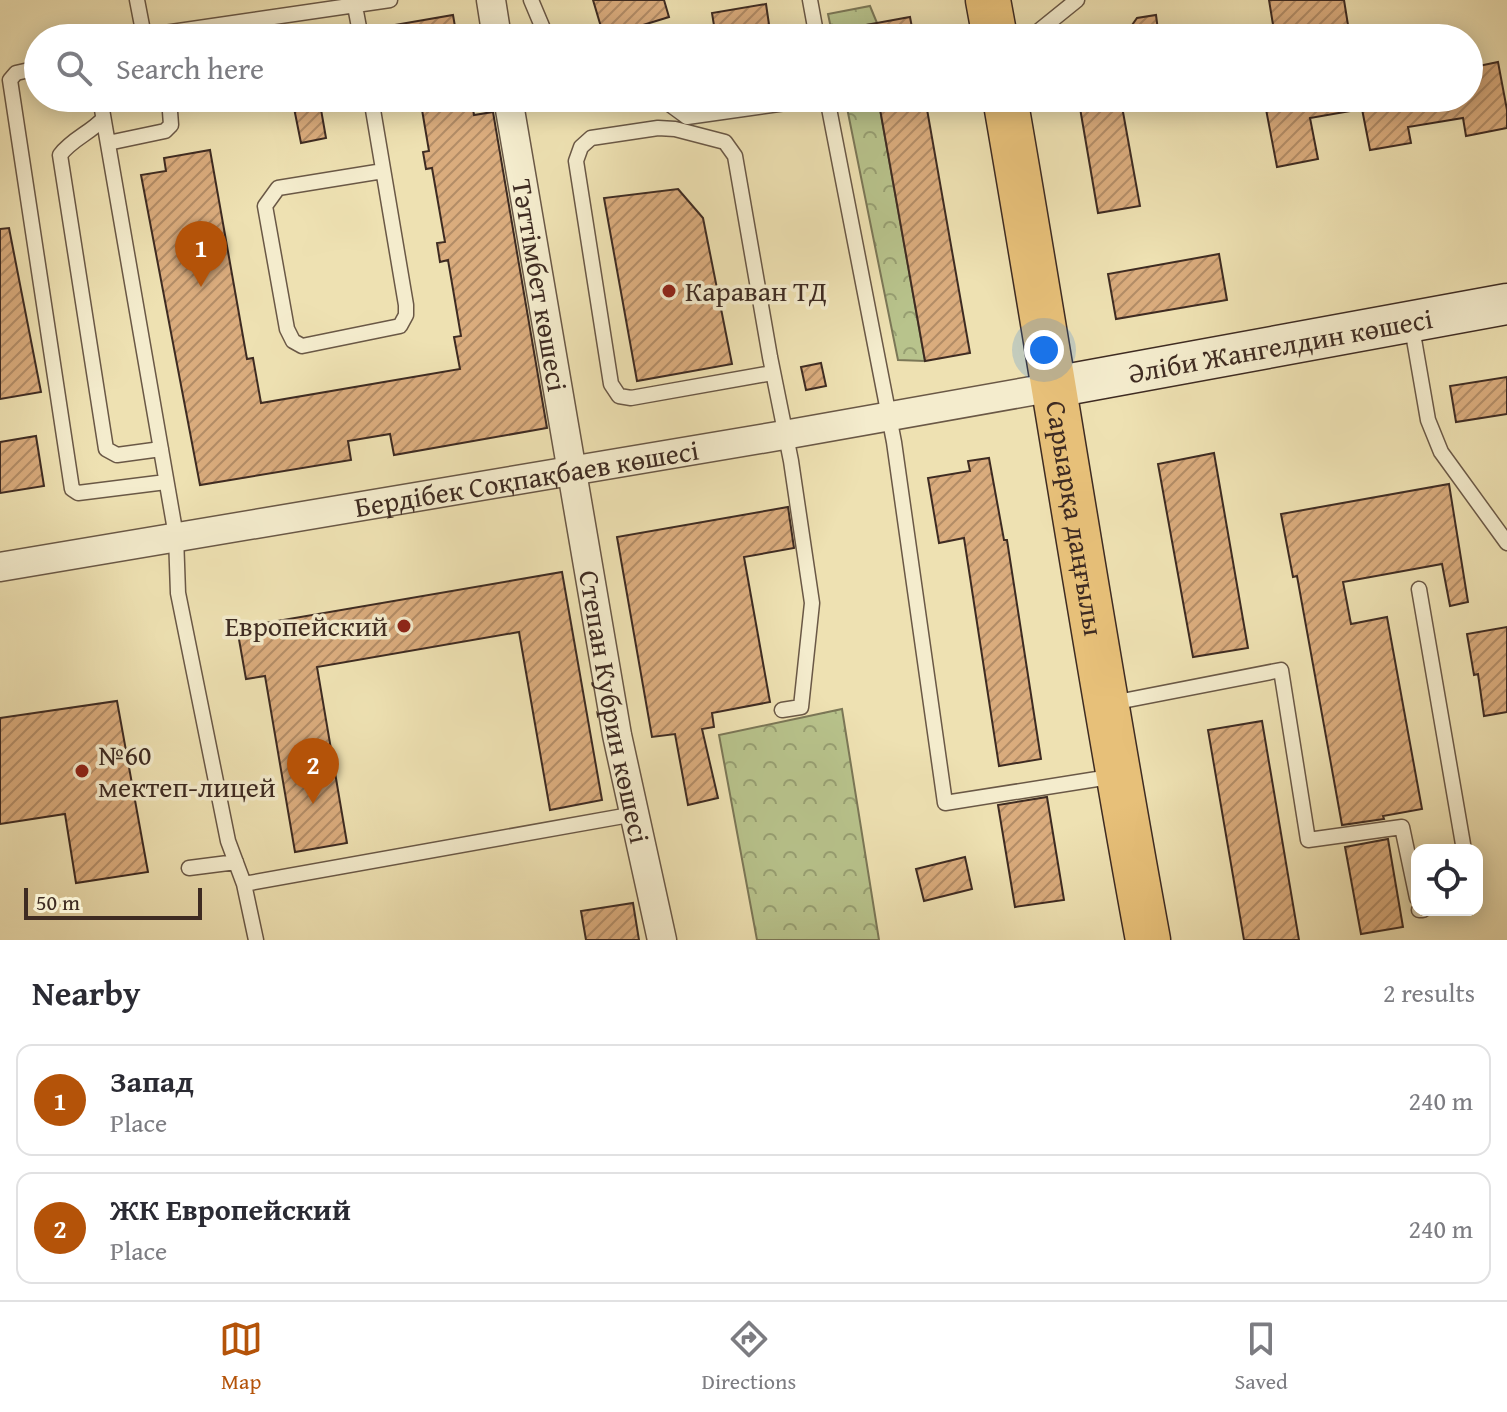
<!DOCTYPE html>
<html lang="en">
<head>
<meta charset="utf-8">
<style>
  :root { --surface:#fff; --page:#f2f2f3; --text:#2b2b33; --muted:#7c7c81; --line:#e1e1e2; --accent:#b45309 }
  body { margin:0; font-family:"Gentium Book Plus",serif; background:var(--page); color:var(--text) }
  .controls { position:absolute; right:24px; bottom:24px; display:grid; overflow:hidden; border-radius:16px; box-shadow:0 4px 20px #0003 }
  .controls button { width:72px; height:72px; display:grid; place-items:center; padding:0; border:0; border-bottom:2px solid var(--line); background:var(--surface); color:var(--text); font:40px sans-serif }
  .scale { position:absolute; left:24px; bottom:20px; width:178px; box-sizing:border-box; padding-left:8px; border:4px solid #3e2b22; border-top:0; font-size:22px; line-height:28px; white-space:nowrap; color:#3e2b22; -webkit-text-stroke:6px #f4eccd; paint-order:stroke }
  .you { position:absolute; left:1044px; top:350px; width:28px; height:28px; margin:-20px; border:6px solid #fff; border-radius:50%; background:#1a73e8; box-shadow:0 0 0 12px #1a73e833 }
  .badge { display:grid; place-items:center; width:52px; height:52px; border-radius:50%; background:var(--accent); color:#fff; font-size:26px; font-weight:700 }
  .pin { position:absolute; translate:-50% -66px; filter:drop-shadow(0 2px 4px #0008) }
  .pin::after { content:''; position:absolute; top:42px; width:28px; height:24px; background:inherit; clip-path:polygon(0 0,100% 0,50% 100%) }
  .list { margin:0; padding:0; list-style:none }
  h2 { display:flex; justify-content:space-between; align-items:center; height:104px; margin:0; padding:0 32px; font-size:34px }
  h2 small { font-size:26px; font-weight:400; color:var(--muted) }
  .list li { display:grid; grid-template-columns:52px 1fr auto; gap:24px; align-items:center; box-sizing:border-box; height:112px; margin:0 16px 16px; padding:0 16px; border:2px solid var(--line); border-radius:16px }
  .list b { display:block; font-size:30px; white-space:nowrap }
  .list p { margin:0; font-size:26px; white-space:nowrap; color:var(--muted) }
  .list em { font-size:26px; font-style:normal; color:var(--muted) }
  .icon { flex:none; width:44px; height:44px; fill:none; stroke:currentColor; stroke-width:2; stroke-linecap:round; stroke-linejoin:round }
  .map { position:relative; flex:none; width:1507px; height:940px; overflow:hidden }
  .search { position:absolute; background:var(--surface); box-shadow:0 4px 20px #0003; left:24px; right:24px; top:24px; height:88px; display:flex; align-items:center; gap:20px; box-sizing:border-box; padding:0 28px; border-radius:44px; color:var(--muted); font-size:30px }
  .sheet { height:360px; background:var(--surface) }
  nav { display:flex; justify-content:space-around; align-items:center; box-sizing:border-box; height:112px; border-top:2px solid var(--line); background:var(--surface); font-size:22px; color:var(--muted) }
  nav a { display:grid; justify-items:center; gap:4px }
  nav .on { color:var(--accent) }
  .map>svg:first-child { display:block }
  .forest { fill:url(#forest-crowns); stroke:#7b7757; stroke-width:2 }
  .building { fill:url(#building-hatch); stroke:#3e2b22; stroke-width:2 }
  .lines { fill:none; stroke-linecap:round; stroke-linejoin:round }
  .lane-casing { stroke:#6a5846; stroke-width:17 }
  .street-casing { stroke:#6a5846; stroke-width:31 }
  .secondary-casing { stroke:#3e2b22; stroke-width:43 }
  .primary-casing { stroke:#3e2b22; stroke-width:47 }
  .lane { stroke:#f4eccd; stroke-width:14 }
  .street { stroke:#f4eccd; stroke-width:28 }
  .secondary { stroke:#f4eccd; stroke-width:40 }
  .primary { stroke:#e7c079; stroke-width:44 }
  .poi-dot { fill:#8f2418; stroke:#f4eccd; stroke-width:3 }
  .labels { text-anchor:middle; stroke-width:7; stroke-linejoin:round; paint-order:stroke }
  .street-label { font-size:28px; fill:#3e2b22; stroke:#f4eccd }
  .poi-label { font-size:28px; fill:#3e2b22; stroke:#f4eccd; text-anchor:start }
</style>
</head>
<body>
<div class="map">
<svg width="1507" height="940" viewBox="0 0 1507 940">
  <defs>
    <pattern id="forest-crowns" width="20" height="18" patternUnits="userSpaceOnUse" patternTransform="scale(2)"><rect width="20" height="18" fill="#b8c38c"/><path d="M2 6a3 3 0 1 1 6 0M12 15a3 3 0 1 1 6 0" fill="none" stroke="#979f72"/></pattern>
    <pattern id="building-hatch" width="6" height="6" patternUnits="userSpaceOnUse" patternTransform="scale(2)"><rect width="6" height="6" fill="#daac7d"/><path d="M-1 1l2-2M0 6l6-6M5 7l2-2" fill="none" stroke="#b28c66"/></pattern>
  </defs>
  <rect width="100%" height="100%" fill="#eee1b2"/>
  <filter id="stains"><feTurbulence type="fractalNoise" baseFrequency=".0025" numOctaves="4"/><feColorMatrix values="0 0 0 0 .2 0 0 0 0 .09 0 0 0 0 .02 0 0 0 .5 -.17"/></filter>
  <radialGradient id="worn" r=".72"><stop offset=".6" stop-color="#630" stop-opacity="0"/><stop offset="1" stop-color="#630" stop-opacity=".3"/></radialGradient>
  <!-- forest -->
  <path class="forest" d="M 870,6 L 877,23 L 867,38 L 833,38 L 828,14 Z
    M 845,98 L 878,98 L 925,361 L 898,360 Z
    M 842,709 L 879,940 L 757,940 L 719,735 Z"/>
  <!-- building -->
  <path class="building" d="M 593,0 L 664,0 L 669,17 L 604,37 Z
    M 1269,0 L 1344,0 L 1348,25 L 1275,37 Z
    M 766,4 L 771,38 L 716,38 L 712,13 Z
    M 453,15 L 457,38 L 378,38 L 377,28 Z
    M 1156,15 L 1159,38 L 1123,38 L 1137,18 Z
    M 910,17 L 914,38 L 850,38 L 849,28 Z
    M 1498,62 L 1507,110 L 1507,128 L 1466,136 L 1463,118 L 1408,127 L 1411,143 L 1370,150 L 1362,109 L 1310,118 L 1318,159 L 1277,167 L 1265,104 L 1284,100 L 1283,98 L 1469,98 L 1469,68 Z
    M 292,98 L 319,98 L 326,138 L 301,143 Z
    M 420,98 L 471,98 L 474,115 L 493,112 L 547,428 L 394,455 L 390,434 L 348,441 L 351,460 L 200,485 L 141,175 L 166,171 L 164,158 L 210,150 L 247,359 L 253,358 L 261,403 L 460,369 L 454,337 L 461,336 L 448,260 L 440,262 L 437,243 L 445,242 L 432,168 L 426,169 L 423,152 L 429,151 Z
    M 878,98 L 925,98 L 970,353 L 925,361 Z
    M 1121,101 L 1140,206 L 1098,213 L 1080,108 Z
    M 678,189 L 703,218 L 732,364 L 637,381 L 604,198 Z
    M 9,228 L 41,392 L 0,399 L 0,229 Z
    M 1219,254 L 1227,300 L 1116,319 L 1108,274 Z
    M 821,363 L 826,386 L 806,390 L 801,367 Z
    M 1507,377 L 1507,414 L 1456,422 L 1450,386 Z
    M 36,436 L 44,486 L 0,493 L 0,442 Z
    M 1214,453 L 1248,648 L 1193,657 L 1158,464 Z
    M 989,458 L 1004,540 L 1007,540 L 1041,759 L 999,766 L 964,538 L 939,543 L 928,478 L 970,471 L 968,461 Z
    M 1449,484 L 1468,602 L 1450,606 L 1442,564 L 1343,582 L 1351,624 L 1387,617 L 1422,809 L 1383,816 L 1384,819 L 1342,825 L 1297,576 L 1293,577 L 1281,514 Z
    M 788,507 L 794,548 L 744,557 L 770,702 L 712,713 L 714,727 L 702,729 L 718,798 L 688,805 L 675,734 L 652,737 L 617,537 Z
    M 562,572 L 602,800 L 550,810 L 519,632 L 317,667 L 347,843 L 295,852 L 265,676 L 246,679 L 237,628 Z
    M 1507,627 L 1507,712 L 1484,716 L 1478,674 L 1474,675 L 1467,634 Z
    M 117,701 L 148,872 L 76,883 L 65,814 L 0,824 L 0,718 Z
    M 1262,721 L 1299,940 L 1244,940 L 1208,730 Z
    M 1047,797 L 1064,900 L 1015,907 L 998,805 Z
    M 1388,839 L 1403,927 L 1361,934 L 1345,847 Z
    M 965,857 L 972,889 L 924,901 L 916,869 Z
    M 633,903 L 639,940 L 586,940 L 581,911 Z"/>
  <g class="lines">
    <!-- lane casing -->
    <g class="lane-casing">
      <path id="lane" d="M 137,0 L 144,36 L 138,38
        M 357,0 L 355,6 L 361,38
        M 531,0 L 547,38
        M 810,0 L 817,38
        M 144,36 L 390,0
        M 1030,38 L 1077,0
        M 38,68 L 16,73 L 10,80 L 72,489 L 78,493 L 166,482
        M 100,98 L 176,536 L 178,593 L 228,841 L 244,884 L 256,940
        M 371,98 L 406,305 L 406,315 L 400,326 L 302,346 L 293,341 L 287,329 L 265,206 L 278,188 L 383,171
        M 661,98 L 687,117 L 821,98
        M 827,98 L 894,442 L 945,803 L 1116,776
        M 103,119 C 90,133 72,139 60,155 L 106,449 L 117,455 L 161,449
        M 108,143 L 165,131 L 171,125 L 169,98
        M 1411,322 L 1428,420 L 1441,452 L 1507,543
        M 772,373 L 631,398 L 619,396 L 611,384 L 576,161 L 581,147 L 591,138 L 658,128 L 675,129 L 725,142 L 735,156 L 770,357 L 791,461 L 812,603 L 801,707 L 782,710
        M 1419,589 L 1464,850
        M 1112,703 L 1281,670 L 1308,840 L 1402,827 L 1417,898
        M 189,868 L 236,862
        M 244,884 L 635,814
        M 1419,910 L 1423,910"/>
    </g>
    <!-- street casing -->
    <g class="street-casing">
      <g id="street">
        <path d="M 491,0 L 497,38"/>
        <path id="s1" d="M 508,98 L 617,735 L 662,940"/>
        <path id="s2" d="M 0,567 L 784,435 L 1054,387"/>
      </g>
    </g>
    <!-- secondary casing -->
    <g class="secondary-casing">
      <g id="secondary">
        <path id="s3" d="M 1054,387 L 1507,304"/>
      </g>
    </g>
    <!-- primary casing -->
    <g class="primary-casing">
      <g id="primary">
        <path d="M 988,0 L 995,38"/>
        <path id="s4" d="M 1005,98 C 1054,379 1096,660 1148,940"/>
      </g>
    </g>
    <!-- lane -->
    <use href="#lane" class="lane"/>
    <!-- street -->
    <use href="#street" class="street"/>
    <!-- secondary -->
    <use href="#secondary" class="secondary"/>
    <!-- primary -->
    <use href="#primary" class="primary"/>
  </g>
  <!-- markers -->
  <g class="poi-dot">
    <circle cx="669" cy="291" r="8"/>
    <circle cx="404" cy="626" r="8"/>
    <circle cx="82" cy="771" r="8"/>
  </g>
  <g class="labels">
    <!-- street labels -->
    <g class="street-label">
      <text dy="10" stroke="none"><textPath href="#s1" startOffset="190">Тәттімбет көшесі</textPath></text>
      <text dy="10" stroke="none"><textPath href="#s3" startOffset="230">Әліби Жангелдин көшесі</textPath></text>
      <text dy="10" stroke="none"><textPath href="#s2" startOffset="534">Бердібек Соқпақбаев көшесі</textPath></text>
      <text dy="10" stroke="none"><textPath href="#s4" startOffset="426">Сарыарқа даңғылы</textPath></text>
      <text dy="10" stroke="none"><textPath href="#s1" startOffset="618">Степан Кубрин көшесі</textPath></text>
    </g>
    <!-- poi labels -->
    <g class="poi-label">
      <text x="685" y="301">Караван ТД</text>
      <text x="388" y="636" text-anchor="end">Европейский</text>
      <text x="98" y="765">№60<tspan x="98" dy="32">мектеп-лицей</tspan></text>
    </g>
  </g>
  <rect width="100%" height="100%" filter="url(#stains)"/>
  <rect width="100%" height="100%" fill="url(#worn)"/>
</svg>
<div class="controls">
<button><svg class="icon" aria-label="locate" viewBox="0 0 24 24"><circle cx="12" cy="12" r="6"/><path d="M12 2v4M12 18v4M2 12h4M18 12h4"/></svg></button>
</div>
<div class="scale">50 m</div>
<div class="you"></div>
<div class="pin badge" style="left:201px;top:287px">1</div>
<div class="pin badge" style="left:313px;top:804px">2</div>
<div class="search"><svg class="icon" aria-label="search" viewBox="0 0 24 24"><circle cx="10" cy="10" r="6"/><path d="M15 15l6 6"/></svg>Search here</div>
</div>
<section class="sheet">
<h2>Nearby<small>2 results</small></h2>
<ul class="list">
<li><span class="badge">1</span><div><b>Запад</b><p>Place</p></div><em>240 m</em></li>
<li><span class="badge">2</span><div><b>ЖК Европейский</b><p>Place</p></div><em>240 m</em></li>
</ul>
</section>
<nav>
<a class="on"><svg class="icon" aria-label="map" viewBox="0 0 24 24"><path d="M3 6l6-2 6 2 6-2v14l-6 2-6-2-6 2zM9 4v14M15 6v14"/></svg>Map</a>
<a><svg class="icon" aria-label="directions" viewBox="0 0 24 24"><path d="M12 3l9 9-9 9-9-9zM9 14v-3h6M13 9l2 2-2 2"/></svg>Directions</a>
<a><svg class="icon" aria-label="saved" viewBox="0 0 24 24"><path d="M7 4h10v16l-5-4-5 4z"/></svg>Saved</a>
</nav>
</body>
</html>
